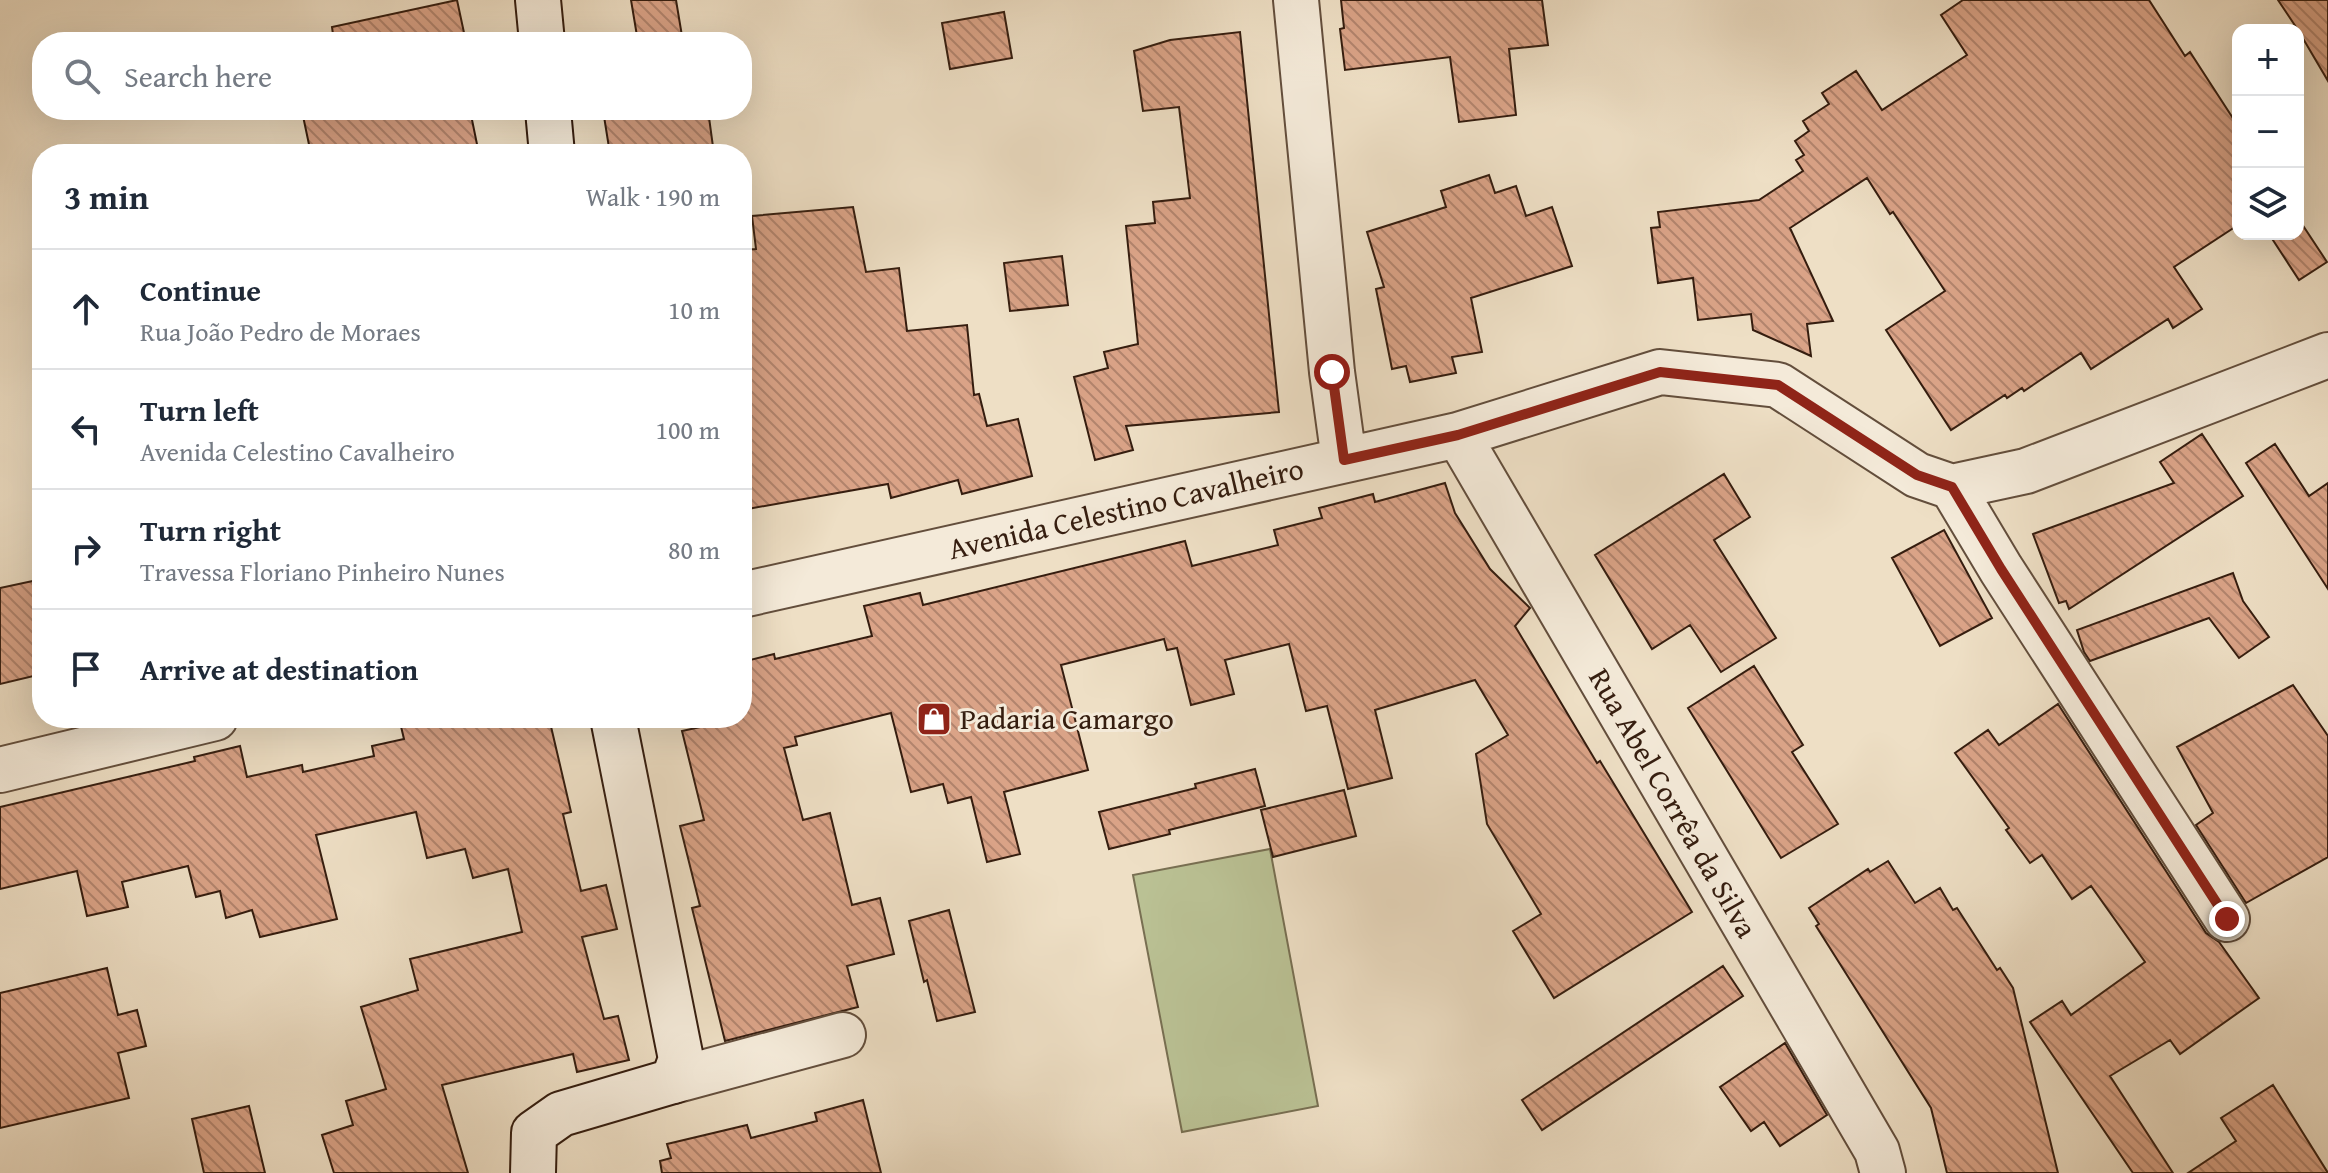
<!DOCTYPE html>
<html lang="en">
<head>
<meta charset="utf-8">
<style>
  :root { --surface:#fff; --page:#f2f2f3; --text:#1f2937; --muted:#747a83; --line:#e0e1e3 }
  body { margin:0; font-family:"Gentium Book Plus",serif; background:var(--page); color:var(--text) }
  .controls { position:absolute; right:24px; top:24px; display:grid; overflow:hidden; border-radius:16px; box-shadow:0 8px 32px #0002 }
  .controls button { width:72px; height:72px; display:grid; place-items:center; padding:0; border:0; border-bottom:2px solid var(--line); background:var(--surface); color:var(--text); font:40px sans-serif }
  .stop { position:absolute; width:24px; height:24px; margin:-18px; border:6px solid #8f2418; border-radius:50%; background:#fff }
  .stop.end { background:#8f2418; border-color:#fff; box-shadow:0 2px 8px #0008 }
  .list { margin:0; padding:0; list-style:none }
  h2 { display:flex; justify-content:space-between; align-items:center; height:104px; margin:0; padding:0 32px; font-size:34px }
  h2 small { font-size:26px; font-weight:400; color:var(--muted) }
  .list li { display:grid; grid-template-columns:52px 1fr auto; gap:24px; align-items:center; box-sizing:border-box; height:120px; padding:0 32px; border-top:2px solid var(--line) }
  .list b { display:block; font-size:30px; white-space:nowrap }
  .list p { margin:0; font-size:26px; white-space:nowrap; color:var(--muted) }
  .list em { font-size:26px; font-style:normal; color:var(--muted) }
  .icon { flex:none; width:44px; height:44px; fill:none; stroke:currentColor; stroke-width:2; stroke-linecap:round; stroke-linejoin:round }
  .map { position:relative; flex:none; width:2328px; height:1173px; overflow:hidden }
  .search { position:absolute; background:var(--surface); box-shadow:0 8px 32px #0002; left:32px; top:32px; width:720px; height:88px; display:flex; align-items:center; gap:20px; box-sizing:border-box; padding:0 28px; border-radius:32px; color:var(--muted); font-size:30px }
  .panel { position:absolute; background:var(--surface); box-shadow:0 8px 32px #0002; left:32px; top:144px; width:720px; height:584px; border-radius:32px }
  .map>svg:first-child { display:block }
  .grass { fill:#bac194; stroke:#786f52; stroke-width:2 }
  .building { fill:url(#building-back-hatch); stroke:#351d0f; stroke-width:2 }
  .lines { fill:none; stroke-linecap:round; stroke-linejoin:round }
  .street-casing { stroke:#634e3c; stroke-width:48 }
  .secondary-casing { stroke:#351d0f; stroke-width:48 }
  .street { stroke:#f4ead9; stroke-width:44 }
  .secondary { stroke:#f4ead9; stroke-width:44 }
  .route { stroke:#8f2418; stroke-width:10 }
  .labels { text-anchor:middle; stroke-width:6; stroke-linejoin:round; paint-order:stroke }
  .street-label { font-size:30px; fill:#351d0f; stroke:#f4ead9 }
  .poi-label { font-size:30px; fill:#351d0f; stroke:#f4ead9; text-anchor:start }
</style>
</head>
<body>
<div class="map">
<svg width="2328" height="1173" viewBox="0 0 2328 1173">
  <defs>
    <pattern id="building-back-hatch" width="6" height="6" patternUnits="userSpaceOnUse" patternTransform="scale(2)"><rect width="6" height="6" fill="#daa387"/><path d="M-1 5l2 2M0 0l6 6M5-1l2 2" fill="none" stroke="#b2846d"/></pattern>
  </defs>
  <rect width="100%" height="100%" fill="#eedfc5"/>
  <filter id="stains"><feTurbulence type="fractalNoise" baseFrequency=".0025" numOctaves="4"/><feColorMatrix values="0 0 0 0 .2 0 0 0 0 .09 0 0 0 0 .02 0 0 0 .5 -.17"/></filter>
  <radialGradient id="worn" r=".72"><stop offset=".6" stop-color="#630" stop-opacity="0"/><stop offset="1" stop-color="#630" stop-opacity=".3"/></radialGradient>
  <!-- grass -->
  <path class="grass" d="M 1270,849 L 1318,1106 L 1182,1132 L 1133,875 Z"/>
  <!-- building -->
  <path class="building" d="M 457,0 L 466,42 L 334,42 L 332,27 Z
    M 631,0 L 676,0 L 683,42 L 638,42 Z
    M 1341,0 L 1542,0 L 1548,45 L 1509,49 L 1516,115 L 1459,122 L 1450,57 L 1345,70 L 1340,29 L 1344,28 Z
    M 1963,0 L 2149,0 L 2185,56 L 2190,52 L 2238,126 L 2238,225 L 2174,267 L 2202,309 L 2173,328 L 2168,319 L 2091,369 L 2081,353 L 2024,391 L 2022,388 L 2007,398 L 2005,395 L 1951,430 L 1886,330 L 1945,291 L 1893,212 L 1890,214 L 1867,178 L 1790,228 L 1833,321 L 1807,324 L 1811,356 L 1753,330 L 1751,314 L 1698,320 L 1693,278 L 1658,283 L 1651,228 L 1660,227 L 1658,212 L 1759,200 L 1803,171 L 1796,160 L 1804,155 L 1795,141 L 1809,131 L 1803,121 L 1829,104 L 1822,93 L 1856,71 L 1882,110 L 1967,55 L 1941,15 Z
    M 2278,0 L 2328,0 L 2328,81 L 2298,30 Z
    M 1004,12 L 1012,58 L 950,69 L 942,23 Z
    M 1240,32 L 1279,412 L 1126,426 L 1133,450 L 1095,460 L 1074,377 L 1108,368 L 1104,352 L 1138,344 L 1126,226 L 1155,223 L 1153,202 L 1190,198 L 1179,107 L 1143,111 L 1134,51 L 1170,40 Z
    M 332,110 L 470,110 L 479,154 L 311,154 L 303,116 Z
    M 603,110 L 708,110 L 714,154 L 610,154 Z
    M 1489,175 L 1495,193 L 1516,186 L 1526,216 L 1552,207 L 1572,266 L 1471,298 L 1482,352 L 1452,357 L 1456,373 L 1410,382 L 1406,366 L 1392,369 L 1376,289 L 1384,287 L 1367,232 L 1446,207 L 1441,191 Z
    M 853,207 L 866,272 L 899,268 L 907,331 L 967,325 L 974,395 L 979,394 L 987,426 L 1018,419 L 1032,476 L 962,494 L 958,480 L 891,498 L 888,484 L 742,510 L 742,416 L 751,415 L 744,374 L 748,373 L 742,311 L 742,250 L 756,249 L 752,216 Z
    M 2298,218 L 2327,262 L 2299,280 L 2269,234 L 2298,234 Z
    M 1062,256 L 1068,305 L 1010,311 L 1004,263 Z
    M 2202,434 L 2243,496 L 2069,609 L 2066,601 L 2059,603 L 2033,534 L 2174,483 L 2160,462 Z
    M 2275,444 L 2309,496 L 2328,483 L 2328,589 L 2246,463 Z
    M 1724,474 L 1750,517 L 1714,540 L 1776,638 L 1721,672 L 1690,625 L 1652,649 L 1595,555 Z
    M 1445,483 L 1455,513 L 1490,569 L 1530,608 L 1515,626 L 1597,763 L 1600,761 L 1692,912 L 1554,998 L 1513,931 L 1541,914 L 1487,824 L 1476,754 L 1508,735 L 1475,680 L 1375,710 L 1392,778 L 1348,789 L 1327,706 L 1306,711 L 1289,644 L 1225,660 L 1234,694 L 1191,705 L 1177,648 L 1167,650 L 1164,639 L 1061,665 L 1088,770 L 1004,792 L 1020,854 L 987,862 L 971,797 L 948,803 L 943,784 L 911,792 L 891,713 L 795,737 L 797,745 L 784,748 L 803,820 L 830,813 L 852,905 L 880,898 L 894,954 L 847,966 L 858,1007 L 725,1041 L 692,908 L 700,906 L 680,826 L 704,820 L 682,731 L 742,718 L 742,662 L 774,654 L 775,659 L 872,636 L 864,606 L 920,593 L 923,605 L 1185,541 L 1192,566 L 1278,545 L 1274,530 L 1322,518 L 1319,508 L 1373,494 L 1375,502 Z
    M 1944,530 L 1992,618 L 1940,646 L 1892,558 Z
    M 2233,573 L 2243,601 L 2269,637 L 2239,658 L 2209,618 L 2090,661 L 2084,652 L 2077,630 Z
    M 42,579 L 42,674 L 0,684 L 0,588 Z
    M 1754,666 L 1803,745 L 1792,752 L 1838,824 L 1781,858 L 1688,708 Z
    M 2293,685 L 2328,736 L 2328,857 L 2246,903 L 2196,825 L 2213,813 L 2177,747 Z
    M 2058,704 L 2206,933 L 2219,942 L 2259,998 L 2180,1054 L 2170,1040 L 2110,1076 L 2173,1173 L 2133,1173 L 2030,1022 L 2062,1001 L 2071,1015 L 2145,962 L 2091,886 L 2072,899 L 2042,855 L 2030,863 L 2006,830 L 2009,828 L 1955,753 L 1988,730 L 1999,745 Z
    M 399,718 L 549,718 L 571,812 L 563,814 L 581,891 L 606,885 L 617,929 L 582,937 L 604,1019 L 618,1016 L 629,1060 L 577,1072 L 573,1054 L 442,1085 L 468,1173 L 334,1173 L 322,1135 L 353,1125 L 346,1101 L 386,1089 L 361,1007 L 418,990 L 410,959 L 522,932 L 508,869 L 473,878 L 465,849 L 427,858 L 416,812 L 316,835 L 337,919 L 260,937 L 252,910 L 226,918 L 220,891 L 196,897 L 188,866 L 122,882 L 128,907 L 87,916 L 77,871 L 0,889 L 0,807 L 195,761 L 194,757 L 240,746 L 247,777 L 302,765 L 303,772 L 374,756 L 372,746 L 404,739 Z
    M 1255,769 L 1265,806 L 1169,830 L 1170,834 L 1109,849 L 1099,812 L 1196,788 L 1195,784 Z
    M 1344,790 L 1356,836 L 1273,857 L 1261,810 Z
    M 1888,861 L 1915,903 L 1940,888 L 1953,910 L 1957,908 L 1997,970 L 2000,968 L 2013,988 L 2058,1173 L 1947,1173 L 1931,1108 L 1816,926 L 1819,924 L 1809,908 L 1868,869 L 1870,872 Z
    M 949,910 L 975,1012 L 937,1021 L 927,980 L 924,982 L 909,921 Z
    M 1723,966 L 1743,996 L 1542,1130 L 1522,1100 Z
    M 107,968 L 118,1015 L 137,1010 L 146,1046 L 118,1053 L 129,1098 L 0,1128 L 0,993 Z
    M 1785,1043 L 1827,1115 L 1780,1146 L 1764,1122 L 1751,1131 L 1720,1087 Z
    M 2273,1085 L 2328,1173 L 2188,1173 L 2236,1141 L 2221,1118 Z
    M 863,1100 L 881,1173 L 662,1173 L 660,1161 L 671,1158 L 667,1144 L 747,1125 L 751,1138 L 817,1121 L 815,1113 Z
    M 249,1106 L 265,1173 L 204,1173 L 192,1119 Z"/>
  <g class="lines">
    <!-- street casing -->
    <g class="street-casing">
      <path id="street" d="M 1296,0 L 1332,372 L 1344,460
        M 1458,435 L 1877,1151 L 1883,1173
        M 1952,487 L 2001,569 L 2227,919
        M 742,595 L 1458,435 L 1660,372 L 1778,385 L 1917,475 L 1952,487 L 2026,471 L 2328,355
        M 0,770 L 215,718
        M 673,1081 L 843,1035"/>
    </g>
    <!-- secondary casing -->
    <g class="secondary-casing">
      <path id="secondary" d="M 538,0 L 542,42
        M 548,110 L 552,154
        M 533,1173 L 534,1133 L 561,1114 L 673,1081 L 681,1059 L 613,718"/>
    </g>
    <!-- street -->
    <use href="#street" class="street"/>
    <!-- secondary -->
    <use href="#secondary" class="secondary"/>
  </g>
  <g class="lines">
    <!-- route -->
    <path class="route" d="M 1332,372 L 1344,460 L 1458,435 L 1660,372 L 1778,385 L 1917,475 L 1952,487 L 2001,569 L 2227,919"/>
  </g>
  <!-- icons -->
  <defs>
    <g id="shop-square" transform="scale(1.8)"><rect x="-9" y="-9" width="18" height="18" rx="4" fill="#8f2418" stroke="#f4ead9"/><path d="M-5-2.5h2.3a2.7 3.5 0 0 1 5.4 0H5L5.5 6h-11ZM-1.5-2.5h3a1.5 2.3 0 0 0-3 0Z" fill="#fff"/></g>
  </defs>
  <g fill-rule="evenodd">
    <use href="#shop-square" x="934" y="719"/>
  </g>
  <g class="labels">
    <!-- street labels -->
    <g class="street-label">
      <text transform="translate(1126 509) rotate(-13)" y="10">Avenida Celestino Cavalheiro</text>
      <text transform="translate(1673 803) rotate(60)" y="10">Rua Abel Corrêa da Silva</text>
    </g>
    <!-- poi labels -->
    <g class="poi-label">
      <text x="960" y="729">Padaria Camargo</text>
    </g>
  </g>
  <rect width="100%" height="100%" filter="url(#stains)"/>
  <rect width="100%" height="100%" fill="url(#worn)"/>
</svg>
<div class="controls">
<button>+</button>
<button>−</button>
<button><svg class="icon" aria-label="layers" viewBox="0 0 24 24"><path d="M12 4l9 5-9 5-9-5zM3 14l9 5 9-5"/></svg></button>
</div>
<div class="stop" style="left:1332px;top:372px"></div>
<div class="stop end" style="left:2227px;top:919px"></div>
<div class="search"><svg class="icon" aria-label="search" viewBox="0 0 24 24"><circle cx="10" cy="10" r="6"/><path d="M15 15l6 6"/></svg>Search here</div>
<section class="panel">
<h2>3 min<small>Walk · 190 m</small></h2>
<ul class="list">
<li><svg class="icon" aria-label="ahead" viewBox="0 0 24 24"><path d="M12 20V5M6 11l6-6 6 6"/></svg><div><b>Continue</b><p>Rua João Pedro de Moraes</p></div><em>10 m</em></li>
<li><svg class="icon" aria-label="left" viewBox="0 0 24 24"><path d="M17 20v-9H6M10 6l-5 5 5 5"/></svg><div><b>Turn left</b><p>Avenida Celestino Cavalheiro</p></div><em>100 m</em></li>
<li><svg class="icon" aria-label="right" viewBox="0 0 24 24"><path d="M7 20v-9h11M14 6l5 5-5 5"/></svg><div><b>Turn right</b><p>Travessa Floriano Pinheiro Nunes</p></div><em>80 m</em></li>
<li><svg class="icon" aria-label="arrive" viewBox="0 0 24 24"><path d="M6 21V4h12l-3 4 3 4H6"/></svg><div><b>Arrive at destination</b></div></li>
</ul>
</section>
</div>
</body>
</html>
